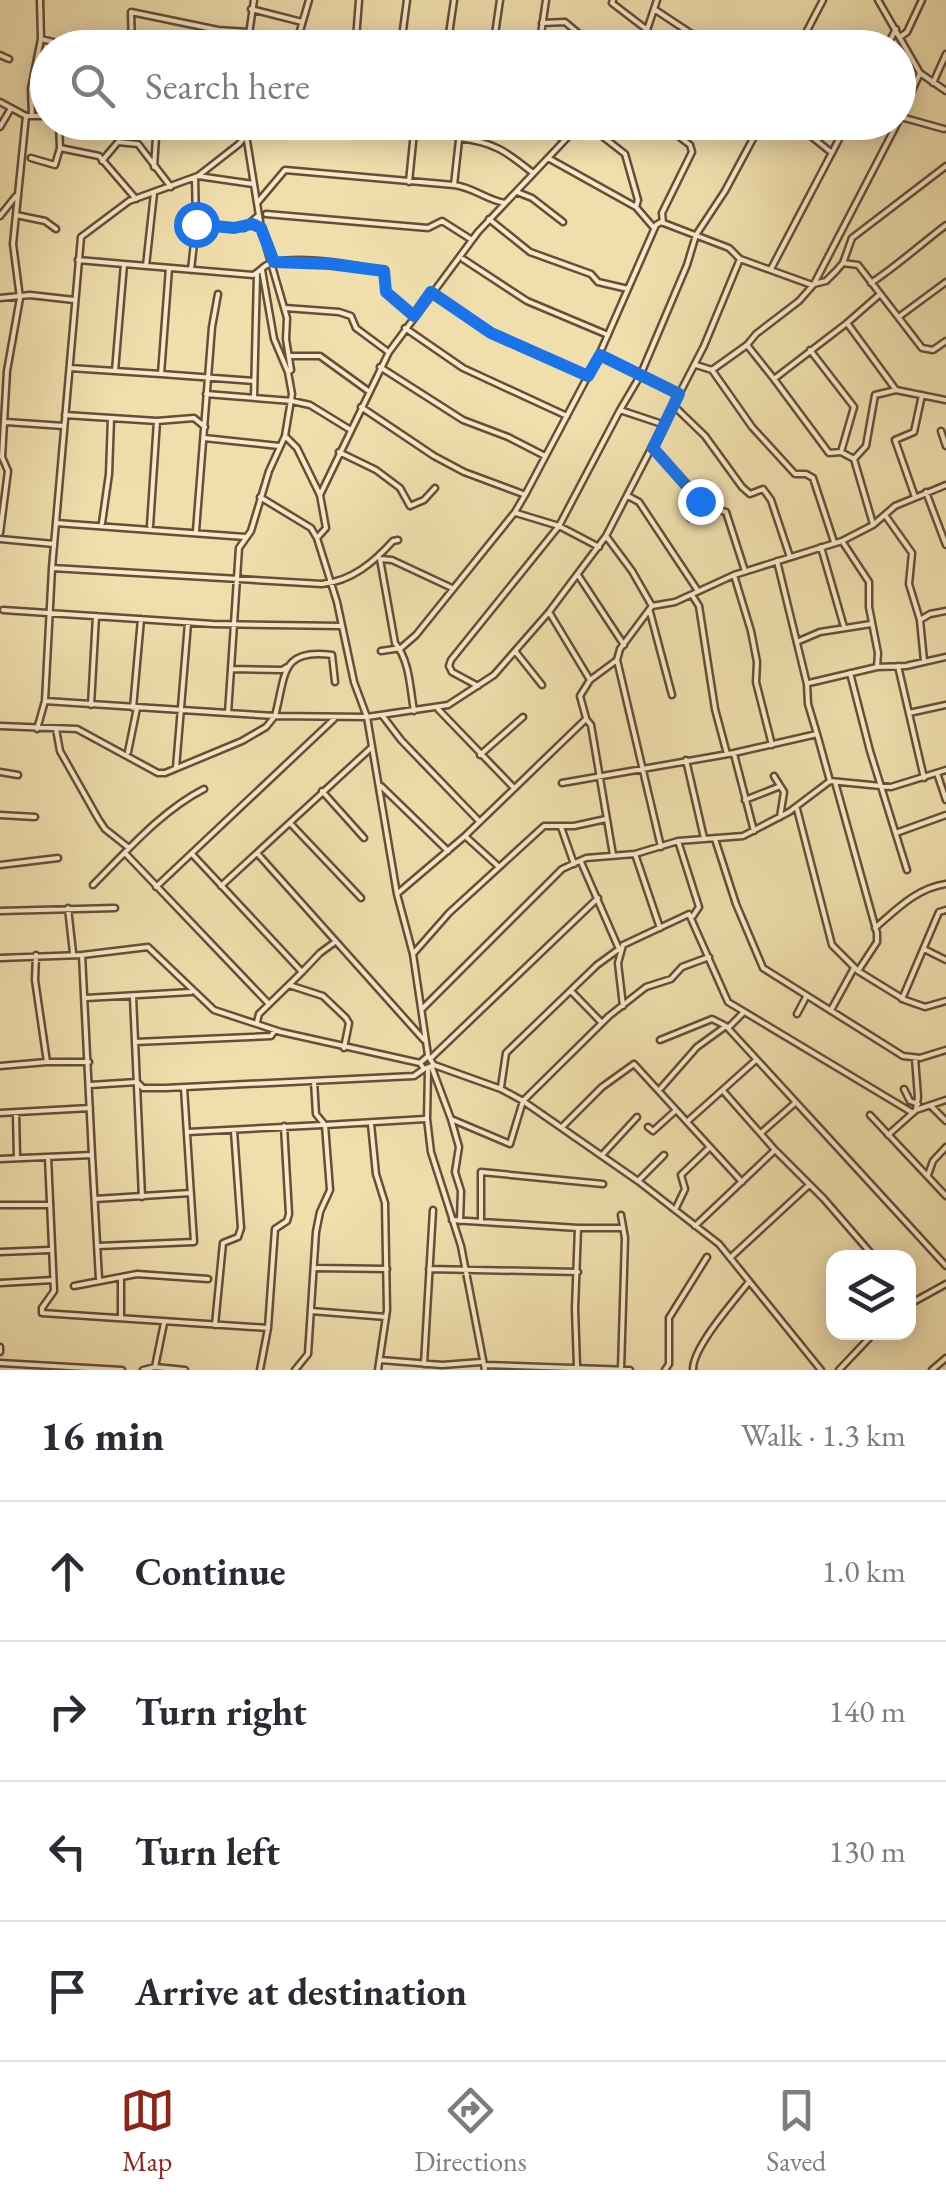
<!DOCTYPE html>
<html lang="en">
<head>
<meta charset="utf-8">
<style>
  :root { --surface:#fff; --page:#f2f2f3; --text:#2b2b33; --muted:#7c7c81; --line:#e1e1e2; --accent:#8f2418 }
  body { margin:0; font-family:"EB Garamond",serif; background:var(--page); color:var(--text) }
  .controls { position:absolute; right:30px; bottom:30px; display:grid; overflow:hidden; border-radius:20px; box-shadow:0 5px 25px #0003 }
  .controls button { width:90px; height:90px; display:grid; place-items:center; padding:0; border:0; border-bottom:2px solid var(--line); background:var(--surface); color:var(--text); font:50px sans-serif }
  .stop { position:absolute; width:30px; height:30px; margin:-22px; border:8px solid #1a73e8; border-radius:50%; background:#fff }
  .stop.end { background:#1a73e8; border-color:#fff; box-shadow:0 2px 10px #0008 }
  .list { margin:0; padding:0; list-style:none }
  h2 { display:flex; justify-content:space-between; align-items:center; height:130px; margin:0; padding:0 40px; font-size:42px }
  h2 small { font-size:32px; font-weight:400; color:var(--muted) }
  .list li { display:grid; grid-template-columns:65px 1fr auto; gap:30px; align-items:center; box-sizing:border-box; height:140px; padding:0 40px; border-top:2px solid var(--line) }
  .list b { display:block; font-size:38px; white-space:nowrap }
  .list em { font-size:32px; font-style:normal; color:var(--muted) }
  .icon { flex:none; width:55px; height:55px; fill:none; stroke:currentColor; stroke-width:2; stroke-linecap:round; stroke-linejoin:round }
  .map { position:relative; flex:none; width:946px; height:1370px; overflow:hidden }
  .search { position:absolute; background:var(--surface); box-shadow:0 5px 25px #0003; left:30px; right:30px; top:30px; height:110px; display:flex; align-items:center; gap:25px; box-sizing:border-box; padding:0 35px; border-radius:55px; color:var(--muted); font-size:38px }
  .sheet { height:690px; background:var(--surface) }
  nav { display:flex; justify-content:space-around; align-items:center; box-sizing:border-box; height:140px; border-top:2px solid var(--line); background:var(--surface); font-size:28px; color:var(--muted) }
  nav a { display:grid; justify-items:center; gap:5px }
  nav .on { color:var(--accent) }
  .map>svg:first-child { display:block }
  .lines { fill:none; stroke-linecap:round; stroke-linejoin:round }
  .street-casing { stroke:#684e36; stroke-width:9 }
  .street { stroke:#f5eaca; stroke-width:4 }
  .route { stroke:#1a73e8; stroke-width:12 }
</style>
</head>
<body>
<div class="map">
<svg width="946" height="1370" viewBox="0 0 946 1370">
  <rect width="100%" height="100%" fill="#f0dead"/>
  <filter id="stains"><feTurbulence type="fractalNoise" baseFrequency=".002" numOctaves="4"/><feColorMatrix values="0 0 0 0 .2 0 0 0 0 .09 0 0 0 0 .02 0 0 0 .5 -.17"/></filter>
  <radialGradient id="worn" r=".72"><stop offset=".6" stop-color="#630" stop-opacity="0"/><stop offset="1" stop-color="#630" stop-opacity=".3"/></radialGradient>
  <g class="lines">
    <!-- street casing -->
    <g class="street-casing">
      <path id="street" d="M 613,0 L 612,3 L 646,29
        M 878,0 L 920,73 L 946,91
        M 251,9 L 302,22
        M 654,9 L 704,42
        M 542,23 L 565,22 L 596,48
        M 301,34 L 356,39 L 359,0
        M 900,37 L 907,32 L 922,0
        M 41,39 L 78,48
        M 353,40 L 419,48
        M 401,45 L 407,0
        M 132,48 L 131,12 L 218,30 L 248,32
        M 247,48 L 254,0
        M 295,48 L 309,0
        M 323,48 L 325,37
        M 447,48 L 454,0
        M 493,48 L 500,0
        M 539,48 L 546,0
        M 641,48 L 657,0
        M 798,48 L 823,0
        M 886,48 L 896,29
        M 0,55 L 9,59
        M 933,83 L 946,54
        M 0,102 L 26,116 L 48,116
        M 32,116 L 31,89 L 41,39 L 40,0
        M 901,117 L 944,129
        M 59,122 L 60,148
        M 244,122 L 261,228
        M 289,122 L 413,135
        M 542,122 L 564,140
        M 584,122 L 625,154 L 638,200 L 636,207
        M 660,122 L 690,145 L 692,152 L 662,213 L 663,223
        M 898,122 L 920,73
        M 0,127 L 10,110
        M 802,129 L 832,153
        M 459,138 C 494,142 507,152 533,173
        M 31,158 L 55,165 L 60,148 L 99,156 L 136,199
        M 548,158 L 636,207 L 654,228
        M 102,161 L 118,142 L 138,144 L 171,187
        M 154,167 L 157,122
        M 198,176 L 253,184
        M 195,177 L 196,224 L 244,228 L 258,216
        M 409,182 L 415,122
        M 454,185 C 473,187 486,200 505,203
        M 517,192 L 532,198 L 563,222
        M 258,202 L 285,170 L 454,185 L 461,122
        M 266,214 L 428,228 L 442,221 L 472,240
        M 16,215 L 45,221 L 56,229
        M 0,216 L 16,196
        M 489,219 L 530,252 L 591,274 L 598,282 L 628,289
        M 252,224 L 261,228 L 287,318 L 286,339 L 291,370 L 288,372
        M 463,259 L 527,301 L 608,335
        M 78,260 L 124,264 L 115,371 L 161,374
        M 843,263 L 858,265 L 922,348 L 933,350 L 946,341
        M 124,264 L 253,275 C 261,271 263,265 272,263 C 301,255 354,265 384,271 L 386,292 L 414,315
        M 146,266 L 154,193
        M 169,268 L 161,374 L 254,381
        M 771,269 L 848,122
        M 191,270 L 196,225
        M 262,270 L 274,339 L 288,372 L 292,394 L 285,436 L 297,448 L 320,495
        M 871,283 C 898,265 921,244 946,225
        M 814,284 L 898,122
        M 431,292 L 491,333 L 588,376
        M 0,298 L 30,295 L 74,300
        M 285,308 L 339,312 L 351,316 L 356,328 L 387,351
        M 900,316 L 946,282
        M 847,323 L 879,295
        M 405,328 L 463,368 L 567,416
        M 810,350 L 854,407 L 841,452
        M 599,355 L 679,393
        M 289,356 L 320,356 L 367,390
        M 696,365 L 712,370 L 747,345
        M 380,367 L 463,420 L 508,437 L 545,456
        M 70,368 L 115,371
        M 712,370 L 752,427 L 795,474 L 806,474 L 813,478 L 834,542
        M 774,379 L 829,453 L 841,452 L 854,459
        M 896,390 L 847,323 L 774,379 L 747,345 L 756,334 L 799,301 L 814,284 L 826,281 L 836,271 L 843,263 L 852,238 L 946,166
        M 206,394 L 292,401 L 310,405 L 349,429
        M 254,397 L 257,274
        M 674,406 L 705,436 L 742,487 L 750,494 L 763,489 L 771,500 L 790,557
        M 361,407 L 434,456 L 464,472 L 523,494
        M 620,410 L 640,376 L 687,265 L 696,235 L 725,191 L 762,122
        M 65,415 L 157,421 L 194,418 L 205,427
        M 6,422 L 64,426
        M 941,431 L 946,446
        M 285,436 L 269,471 L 251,531 L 239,548 L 231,669 L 282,670 L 287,667
        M 204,438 L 279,446
        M 654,449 L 710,513
        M 339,452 L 376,470 L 400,488 L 410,506 L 424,500 L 435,488
        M 926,492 L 946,545
        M 628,496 L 639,502 L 698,591
        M 915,497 L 895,440 L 914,432 L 922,395
        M 516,513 L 559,526 L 599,547
        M 885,515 L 912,553 L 909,584 L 920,620 L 924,661
        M 690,518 L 719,510 L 726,512 L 745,571
        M 56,523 L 245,537
        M 102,523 L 109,474 L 111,418
        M 873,524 L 854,459 L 866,446 L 875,395 L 896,390 L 946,400
        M 150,526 L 157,421
        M 196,531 L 212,327 L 218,294
        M 0,533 L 8,471 L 2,457 L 7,371 L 20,298 L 13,244 L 26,116
        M 606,536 L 632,571 L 652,606
        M 317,538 L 326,528 L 320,495 L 389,352 L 478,232 L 582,122
        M 0,539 L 54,544
        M 842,541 L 869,582 L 869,607 L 878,653 L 877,667
        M 821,547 L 844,627
        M 380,559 L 395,643 C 410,661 410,689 414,711
        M 380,559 L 392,560 L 452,588
        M 52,568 L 322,584 C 352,581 374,562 393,541 L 398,540
        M 578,575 L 624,645
        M 734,575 L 751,631 L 757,662 L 756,682 L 772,745
        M 692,595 L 699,606 L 715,709 L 727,754
        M 3,610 L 213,624 L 341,626
        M 549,612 L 590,680
        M 650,612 L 672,695
        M 920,620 L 930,614 L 946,611
        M 799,641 L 820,632 L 871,624
        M 381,651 L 401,648 L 416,635 L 515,512 L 525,495 L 599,355 L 656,225 L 661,222 L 729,248 L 740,259 L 812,285
        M 515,651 L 542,685
        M 898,666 L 924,778
        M 231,669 L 228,713 L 275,716 C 286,675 280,648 332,655 L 335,682
        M 850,673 L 870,751 L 907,870
        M 809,683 L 877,667 L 906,666 L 946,657
        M 478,686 L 452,672 L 449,666 L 451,660 L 559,526 L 620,410 L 665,425
        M 45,701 L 228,713
        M 91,705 L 96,616
        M 133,708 L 141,619
        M 438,709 L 514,788
        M 909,713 L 946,705
        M 382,715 L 401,740 L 479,821
        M 586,718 L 580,696 L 590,680 L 617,660
        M 0,726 L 77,729 L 158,773 L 165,773 L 242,741 L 266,727 L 275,716 L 367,717 L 354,682 L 337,602 L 317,538 L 311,528 L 260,497
        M 37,729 L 45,701 L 52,568 L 81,237 L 129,201 L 198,176 L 239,144 L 257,122
        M 56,729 L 60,751 L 99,820 L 105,829 L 129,848
        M 817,734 L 830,781
        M 128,752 L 137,708
        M 734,754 L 754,831
        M 480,755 L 523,717
        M 686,760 L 704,838
        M 176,768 L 188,623
        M 0,772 L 18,775
        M 937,773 L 946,800
        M 774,776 L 784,792 L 780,817
        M 835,782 L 877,933 L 877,942 L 858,971
        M 562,783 L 734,753 L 817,734 L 808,704 L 807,684 L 777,561
        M 381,786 L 448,851
        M 322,791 L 364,838
        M 745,800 L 778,787
        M 797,809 L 832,945 L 858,971 L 905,1000 L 925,1007 L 946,1001
        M 0,815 L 35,817
        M 290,823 L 361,898
        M 561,827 L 574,864
        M 896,833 L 946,815
        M 465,836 L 498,866
        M 715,839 L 736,904 L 763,968 L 903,1056 L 920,1058 L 946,1050
        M 678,841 L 699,907 L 693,916
        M 661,847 L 617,660 L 620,649 L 652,606 L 675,602 L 734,575 L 842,541 L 873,525 L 895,506 L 946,485
        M 125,853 L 269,1004
        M 257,853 L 424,1040
        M 192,854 L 302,972 L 259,1014 L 257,1022
        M 635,854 L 660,928
        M 0,865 L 58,858
        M 93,885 C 127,851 161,811 204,789
        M 221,886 L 372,747
        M 156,887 L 334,719
        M 398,893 L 465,836 L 586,719 L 591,725 L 613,855
        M 68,908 L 73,953
        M 0,911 L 115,908
        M 875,928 C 897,909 917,888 946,884
        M 924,949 L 946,960
        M 413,954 L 397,894 L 367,717 L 448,705 L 494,675 L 549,612 L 606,536 L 704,346 L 740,259
        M 36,955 L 35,980 L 47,1062
        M 82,955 L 92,1155
        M 0,958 L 82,955 L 148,947 L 214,1010 L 281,1032 L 420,1063 L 424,1069 L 434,1065 L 428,1056 L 420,1063
        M 302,972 L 320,953 L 335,942
        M 289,985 L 323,996 L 346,1018 L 349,1023 L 344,1048
        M 571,991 L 602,1023
        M 133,997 L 142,1197
        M 86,998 L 191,992
        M 902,999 L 939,912 L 946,910
        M 623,1006 L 618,963 L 623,945 L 689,914 L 728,1002 L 913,1113
        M 422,1009 L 562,869 L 586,858 L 635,854 L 678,841 L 743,836 L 789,812 L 830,781 L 891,787 L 946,770
        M 831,1010 L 854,968
        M 797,1014 L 806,997
        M 728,1028 L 744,1012
        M 660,1040 L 712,1019 L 726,1026 L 946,1266
        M 135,1042 L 271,1036 L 275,1030
        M 428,1055 L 413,954 L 449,913 L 544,826 L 574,826 L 606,819
        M 432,1057 L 598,898
        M 915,1058 L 918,1097 L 916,1110
        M 434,1065 L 501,1089 L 523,1101 L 638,1181 L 719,1244 L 821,1370
        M 0,1066 L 47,1062 L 89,1062
        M 432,1068 L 451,1119
        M 428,1070 L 427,1119 L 431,1152 L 461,1246 L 485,1370
        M 90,1085 L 137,1082 L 143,1088 L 165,1088 L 414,1076 L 424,1069
        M 501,1087 L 506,1053 L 597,965 L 619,949 L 581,862
        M 661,1088 L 697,1047 L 726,1026
        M 904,1089 L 910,1101 L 918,1104
        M 932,1107 L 946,1121
        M 0,1113 L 90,1108
        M 16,1113 L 17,1158
        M 870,1115 L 946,1196
        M 689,1120 L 756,1060
        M 371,1124 L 376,1174 L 385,1203 L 387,1310 L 378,1370
        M 325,1125 L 425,1119
        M 563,1126 L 602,1087 L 634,1064 L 742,1182
        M 648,1127 L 653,1131 L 675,1111
        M 188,1132 L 323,1125
        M 761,1133 L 795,1103
        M 888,1135 L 916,1110 L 946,1100
        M 776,1151 L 824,1199 L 875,1258
        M 603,1154 L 637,1117
        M 48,1157 L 54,1291 L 42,1308 L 42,1313 L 268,1328
        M 0,1159 L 92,1155 L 99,1279
        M 928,1175 L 933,1161 L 946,1147
        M 639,1180 L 664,1155
        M 95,1199 L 190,1193
        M 0,1205 L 49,1205
        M 675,1210 L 685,1189 L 681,1175 L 710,1147
        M 452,1220 L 578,1228 L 575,1309 L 577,1366
        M 460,1221 L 461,1191 L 455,1172 L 459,1147 L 451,1119 L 510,1144 L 523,1101 L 609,1016 L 646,987 L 671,979 L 682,967 L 709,957
        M 481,1221 L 481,1172 L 603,1184
        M 695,1226 L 775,1150 L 724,1092
        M 578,1228 L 623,1228
        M 98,1246 L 194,1242 L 184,1088
        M 0,1252 L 50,1250
        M 730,1258 L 809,1185
        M 317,1268 L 387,1269
        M 429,1269 L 578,1272
        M 121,1278 L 121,1318
        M 0,1283 L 53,1280
        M 74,1286 L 137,1274 L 208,1279
        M 908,1305 L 946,1284
        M 311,1311 L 386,1317
        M 215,1325 L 223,1243 L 238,1237 L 241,1228 L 234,1131
        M 0,1347 L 0,1352
        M 381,1360 L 442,1365 L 481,1362
        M 0,1363 L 122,1370
        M 424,1364 L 433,1210
        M 485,1365 L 630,1370
        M 155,1367 L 164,1323
        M 621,1369 L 625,1238 L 621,1215
        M 143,1370 L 155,1367 L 185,1370
        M 260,1370 L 268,1328 L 275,1229 L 287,1221 L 289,1214 L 284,1126
        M 295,1370 L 308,1354 L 316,1232 L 320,1212 L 330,1190 L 325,1125 L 316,1114 L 314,1081
        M 665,1370 L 669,1364 L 669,1318 L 707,1257
        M 693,1370 C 692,1348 734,1301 748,1283
        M 839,1370 L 875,1332
        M 932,1370 L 946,1358"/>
    </g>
    <!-- street -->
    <use href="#street" class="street"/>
  </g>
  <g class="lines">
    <!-- route -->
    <path class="route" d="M 196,224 L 234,228 L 252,224 L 261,228 L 274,262 L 330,264 L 384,271 L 386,292 L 414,316 L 431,292 L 491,333 L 588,376 L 600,355 L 679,394 L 653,448 L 700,501"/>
  </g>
  <rect width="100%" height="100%" filter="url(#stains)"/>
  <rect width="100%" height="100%" fill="url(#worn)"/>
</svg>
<div class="controls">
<button><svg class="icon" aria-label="layers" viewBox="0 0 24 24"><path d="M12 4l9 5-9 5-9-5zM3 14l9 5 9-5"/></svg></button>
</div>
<div class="stop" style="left:196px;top:224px"></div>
<div class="stop end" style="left:700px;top:501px"></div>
<div class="search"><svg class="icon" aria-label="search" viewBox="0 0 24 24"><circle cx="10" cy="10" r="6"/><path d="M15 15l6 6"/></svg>Search here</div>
</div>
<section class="sheet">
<h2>16 min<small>Walk · 1.3 km</small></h2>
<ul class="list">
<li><svg class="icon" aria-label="ahead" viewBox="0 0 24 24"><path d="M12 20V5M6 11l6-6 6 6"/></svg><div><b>Continue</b></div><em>1.0 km</em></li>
<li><svg class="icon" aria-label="right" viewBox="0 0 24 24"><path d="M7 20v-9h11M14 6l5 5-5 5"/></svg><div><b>Turn right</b></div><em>140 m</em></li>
<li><svg class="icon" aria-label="left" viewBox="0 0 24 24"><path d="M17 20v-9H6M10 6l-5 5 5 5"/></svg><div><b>Turn left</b></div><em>130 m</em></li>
<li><svg class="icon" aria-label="arrive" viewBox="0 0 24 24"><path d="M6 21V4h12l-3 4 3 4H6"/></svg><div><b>Arrive at destination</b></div></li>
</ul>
</section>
<nav>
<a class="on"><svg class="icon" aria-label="map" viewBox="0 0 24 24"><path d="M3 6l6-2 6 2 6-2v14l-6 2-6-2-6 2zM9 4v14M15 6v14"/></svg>Map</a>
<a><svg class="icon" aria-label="directions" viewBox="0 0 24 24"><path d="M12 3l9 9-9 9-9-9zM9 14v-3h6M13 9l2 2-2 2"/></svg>Directions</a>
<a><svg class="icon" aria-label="saved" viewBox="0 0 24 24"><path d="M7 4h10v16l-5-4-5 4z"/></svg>Saved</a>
</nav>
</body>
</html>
